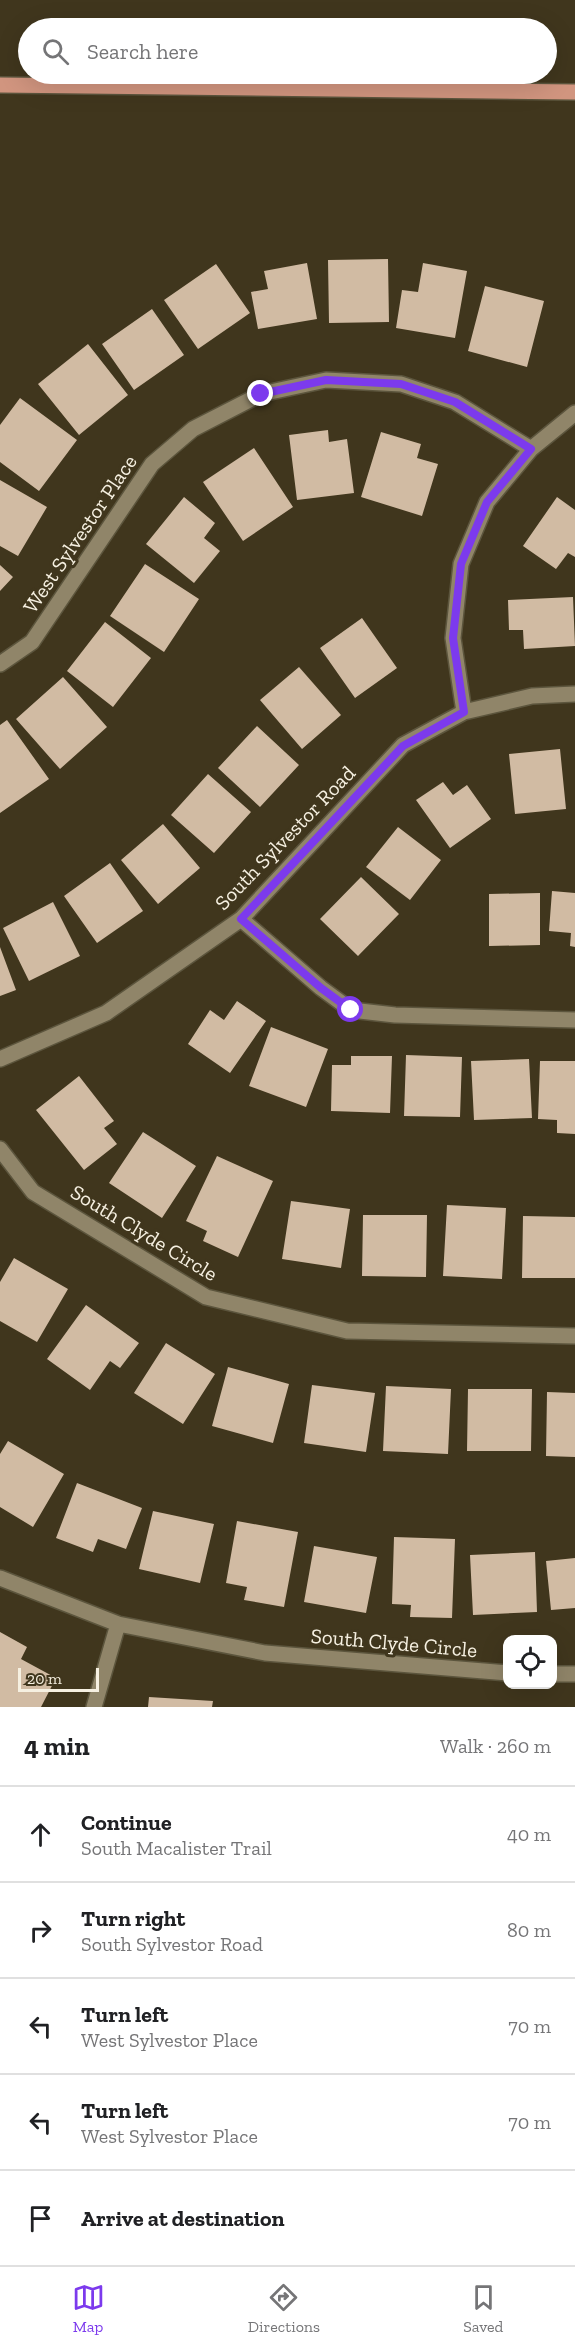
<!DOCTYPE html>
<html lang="en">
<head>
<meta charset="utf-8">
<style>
  :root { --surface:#fff; --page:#f6f6f6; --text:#202124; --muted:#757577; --line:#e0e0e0; --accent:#7c3aed }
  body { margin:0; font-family:"Zilla Slab",serif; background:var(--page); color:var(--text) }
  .controls { position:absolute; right:18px; bottom:18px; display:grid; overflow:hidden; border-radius:12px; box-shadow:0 6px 24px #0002 }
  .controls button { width:54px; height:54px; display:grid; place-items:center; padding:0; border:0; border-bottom:2px solid var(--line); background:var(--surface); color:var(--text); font:30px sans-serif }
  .scale { position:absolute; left:18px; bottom:15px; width:81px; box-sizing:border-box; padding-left:6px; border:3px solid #f6f0e1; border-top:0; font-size:16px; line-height:21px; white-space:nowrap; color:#f6f0e1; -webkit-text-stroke:4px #40361d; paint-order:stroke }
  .stop { position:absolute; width:18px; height:18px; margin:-14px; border:4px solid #7c3aed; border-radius:50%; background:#fff }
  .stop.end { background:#7c3aed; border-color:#fff; box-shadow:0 2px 6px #0008 }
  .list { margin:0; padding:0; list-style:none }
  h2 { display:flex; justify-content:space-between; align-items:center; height:78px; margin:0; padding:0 24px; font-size:26px }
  h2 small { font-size:20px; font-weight:400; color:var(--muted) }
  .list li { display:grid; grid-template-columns:39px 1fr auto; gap:18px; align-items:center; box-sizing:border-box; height:96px; padding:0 24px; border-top:2px solid var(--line) }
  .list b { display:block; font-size:22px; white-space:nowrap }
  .list p { margin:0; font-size:20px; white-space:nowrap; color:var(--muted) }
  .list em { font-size:20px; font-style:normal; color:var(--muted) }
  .icon { flex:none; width:33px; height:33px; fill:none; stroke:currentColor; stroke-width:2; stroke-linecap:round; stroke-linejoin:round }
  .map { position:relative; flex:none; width:575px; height:1707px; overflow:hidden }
  .search { position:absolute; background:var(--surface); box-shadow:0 6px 24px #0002; left:18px; right:18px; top:18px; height:66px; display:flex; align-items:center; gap:15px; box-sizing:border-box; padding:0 21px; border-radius:33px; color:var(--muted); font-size:22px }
  .sheet { height:558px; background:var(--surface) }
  nav { display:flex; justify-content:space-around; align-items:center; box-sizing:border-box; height:84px; border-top:2px solid var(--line); background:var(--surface); font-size:16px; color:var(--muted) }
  nav a { display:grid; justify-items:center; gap:3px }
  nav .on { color:var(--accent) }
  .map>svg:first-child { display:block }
  .building { fill:#d1bba3 }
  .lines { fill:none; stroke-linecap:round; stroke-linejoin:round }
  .minor-casing { stroke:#5c553d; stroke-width:18 }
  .major-casing { stroke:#5c553d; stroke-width:18 }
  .minor { stroke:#908569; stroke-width:15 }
  .major { stroke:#d1957f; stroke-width:15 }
  .route { stroke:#7c3aed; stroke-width:8 }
  .labels { text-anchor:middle; stroke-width:6; stroke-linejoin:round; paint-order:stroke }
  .street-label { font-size:21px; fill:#f6f0e1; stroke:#40361d }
</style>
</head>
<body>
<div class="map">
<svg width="575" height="1707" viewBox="0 0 575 1707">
  <rect width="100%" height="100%" fill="#40361d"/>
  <!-- building -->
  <path class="building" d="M 388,259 L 389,322 L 329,323 L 328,260 Z
    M 307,263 L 317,319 L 258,329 L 251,292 L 268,289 L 264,271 Z
    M 423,263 L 467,271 L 455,338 L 396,328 L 402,290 L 418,292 Z
    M 216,264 L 250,313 L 198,349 L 164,300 Z
    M 485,286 L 544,301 L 527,367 L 468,351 Z
    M 152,309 L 184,355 L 134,390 L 102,344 Z
    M 88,344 L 128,395 L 79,435 L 38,384 Z
    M 20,398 L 77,440 L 39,491 L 0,462 L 0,425 Z
    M 328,430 L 329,442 L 347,439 L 354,493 L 297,500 L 289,435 Z
    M 381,432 L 421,444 L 417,458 L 438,464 L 422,516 L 361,497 Z
    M 254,448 L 293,507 L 243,541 L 203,482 Z
    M 0,480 L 47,507 L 18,556 L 0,546 Z
    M 184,497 L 215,523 L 204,538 L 220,551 L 194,583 L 146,544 Z
    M 557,497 L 575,510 L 575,557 L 568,553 L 556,569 L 523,546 Z
    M 145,564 L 199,599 L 164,652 L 110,616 Z
    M 0,565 L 13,577 L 0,591 Z
    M 573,597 L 575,646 L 524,649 L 523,630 L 509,630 L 508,600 Z
    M 362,618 L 397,668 L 355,698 L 320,648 Z
    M 105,622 L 151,658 L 113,707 L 67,671 Z
    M 299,667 L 341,715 L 302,749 L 260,700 Z
    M 63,677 L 107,727 L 60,769 L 16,719 Z
    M 7,720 L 49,779 L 0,813 L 0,725 Z
    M 257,726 L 299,765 L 260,807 L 218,768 Z
    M 560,749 L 566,809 L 515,814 L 509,754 Z
    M 208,774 L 251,812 L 214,853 L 171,815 Z
    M 443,782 L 453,795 L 467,785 L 491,819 L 450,848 L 416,800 Z
    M 163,824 L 200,868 L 158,904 L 121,860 Z
    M 398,827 L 441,860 L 410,900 L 366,867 Z
    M 110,863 L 143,911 L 97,943 L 64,896 Z
    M 361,877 L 399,914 L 358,956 L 320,919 Z
    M 552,891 L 575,893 L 575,947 L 570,946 L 571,933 L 549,931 Z
    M 540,893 L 540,945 L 489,946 L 489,894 Z
    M 53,902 L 80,956 L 29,981 L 3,928 Z
    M 0,947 L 16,990 L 0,996 Z
    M 237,1001 L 266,1021 L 230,1073 L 188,1044 L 210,1010 L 224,1020 Z
    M 271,1027 L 328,1049 L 306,1107 L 249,1086 Z
    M 406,1055 L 462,1057 L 460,1117 L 404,1116 Z
    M 351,1056 L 392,1056 L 390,1113 L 331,1111 L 332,1065 L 351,1065 Z
    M 529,1059 L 532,1118 L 474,1120 L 471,1061 Z
    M 540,1061 L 575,1061 L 575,1134 L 557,1133 L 557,1120 L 538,1119 Z
    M 79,1076 L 114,1121 L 104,1128 L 117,1144 L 84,1170 L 36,1110 Z
    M 143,1132 L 196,1166 L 162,1218 L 109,1183 Z
    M 217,1156 L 273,1181 L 238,1257 L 203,1241 L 207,1231 L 186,1221 Z
    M 291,1201 L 350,1209 L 341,1268 L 282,1259 Z
    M 447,1205 L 506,1208 L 502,1279 L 443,1276 Z
    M 363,1215 L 427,1215 L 426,1277 L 362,1276 Z
    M 523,1216 L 575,1217 L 575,1278 L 522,1278 Z
    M 14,1258 L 68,1289 L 37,1342 L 0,1321 L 0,1282 Z
    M 86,1305 L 139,1343 L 120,1368 L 110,1361 L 90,1390 L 47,1359 Z
    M 166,1343 L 215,1374 L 183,1424 L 134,1393 Z
    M 228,1367 L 289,1384 L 273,1443 L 212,1426 Z
    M 312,1385 L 375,1393 L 366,1452 L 304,1443 Z
    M 386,1386 L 451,1389 L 448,1454 L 383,1451 Z
    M 468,1389 L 532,1389 L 531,1451 L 467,1451 Z
    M 547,1392 L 575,1393 L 575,1457 L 546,1456 Z
    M 8,1441 L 64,1474 L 33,1527 L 0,1507 L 0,1454 Z
    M 77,1483 L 142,1508 L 126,1549 L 98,1539 L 93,1552 L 56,1538 Z
    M 153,1511 L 214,1524 L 200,1583 L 139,1569 Z
    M 237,1521 L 298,1532 L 284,1607 L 244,1600 L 247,1587 L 226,1583 Z
    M 394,1537 L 455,1539 L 452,1618 L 410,1617 L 411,1605 L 392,1604 Z
    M 314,1546 L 377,1557 L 366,1613 L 304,1602 Z
    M 535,1552 L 537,1612 L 473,1615 L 470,1555 Z
    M 575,1558 L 575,1608 L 551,1610 L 546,1561 Z
    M 0,1632 L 27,1647 L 21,1659 L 56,1678 L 41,1707 L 0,1707 Z
    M 149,1697 L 213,1701 L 212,1707 L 148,1707 Z"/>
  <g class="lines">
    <!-- minor casing -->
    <g class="minor-casing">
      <path id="minor" d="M 0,664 L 32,642 L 152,464 L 193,429 L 261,394 L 326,380 L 401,384 L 455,402 L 531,449
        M 464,712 L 453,638 L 461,564 L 487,502 L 531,449 L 575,413
        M 241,919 L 321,988 L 351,1010 L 395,1015 L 575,1020
        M 0,1059 L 106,1013 L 241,919 L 403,745 L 464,712 L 532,696 L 575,694
        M 0,1149 L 33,1192 L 206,1297 L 347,1331 L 575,1336
        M 0,1578 L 118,1624 L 265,1653 L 508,1673
        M 552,1674 L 575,1674
        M 94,1707 L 118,1624"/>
    </g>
    <!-- major casing -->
    <g class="major-casing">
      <path id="major" d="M 0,85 L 575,92"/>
    </g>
    <!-- minor -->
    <use href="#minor" class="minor"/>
    <!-- major -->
    <use href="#major" class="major"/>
  </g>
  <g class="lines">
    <!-- route -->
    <path class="route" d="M 261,394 L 326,380 L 401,384 L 455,402 L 531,449 L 487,502 L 461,564 L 453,638 L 464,712 L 403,746 L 241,919 L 321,988 L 351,1010"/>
  </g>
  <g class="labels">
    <!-- street labels -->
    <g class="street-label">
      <text transform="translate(80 534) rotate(-56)" y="7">West Sylvestor Place</text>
      <text transform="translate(285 838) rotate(-46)" y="7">South Sylvestor Road</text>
      <text transform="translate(144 1233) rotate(31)" y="7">South Clyde Circle</text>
      <text transform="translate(394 1643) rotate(5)" y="7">South Clyde Circle</text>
    </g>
  </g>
</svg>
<div class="controls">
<button><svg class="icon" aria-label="locate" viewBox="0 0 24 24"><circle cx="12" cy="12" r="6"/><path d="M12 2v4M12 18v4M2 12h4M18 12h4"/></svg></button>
</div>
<div class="scale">20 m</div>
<div class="stop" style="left:351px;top:1010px"></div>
<div class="stop end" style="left:261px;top:394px"></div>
<div class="search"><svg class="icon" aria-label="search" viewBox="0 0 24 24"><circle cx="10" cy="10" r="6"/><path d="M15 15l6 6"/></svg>Search here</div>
</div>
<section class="sheet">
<h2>4 min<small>Walk · 260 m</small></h2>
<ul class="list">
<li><svg class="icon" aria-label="ahead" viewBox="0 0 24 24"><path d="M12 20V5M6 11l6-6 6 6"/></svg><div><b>Continue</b><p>South Macalister Trail</p></div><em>40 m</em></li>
<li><svg class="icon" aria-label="right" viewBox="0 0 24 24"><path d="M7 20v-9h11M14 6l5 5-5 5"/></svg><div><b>Turn right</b><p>South Sylvestor Road</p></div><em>80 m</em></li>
<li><svg class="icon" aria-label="left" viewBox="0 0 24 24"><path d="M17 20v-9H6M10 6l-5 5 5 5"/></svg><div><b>Turn left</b><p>West Sylvestor Place</p></div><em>70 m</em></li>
<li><svg class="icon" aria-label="left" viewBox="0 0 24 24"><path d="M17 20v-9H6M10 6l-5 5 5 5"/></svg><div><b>Turn left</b><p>West Sylvestor Place</p></div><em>70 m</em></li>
<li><svg class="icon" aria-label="arrive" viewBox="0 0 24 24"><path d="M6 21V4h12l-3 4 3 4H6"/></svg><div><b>Arrive at destination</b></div></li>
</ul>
</section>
<nav>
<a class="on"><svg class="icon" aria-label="map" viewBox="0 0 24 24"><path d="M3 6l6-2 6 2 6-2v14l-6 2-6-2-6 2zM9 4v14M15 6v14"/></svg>Map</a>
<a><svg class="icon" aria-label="directions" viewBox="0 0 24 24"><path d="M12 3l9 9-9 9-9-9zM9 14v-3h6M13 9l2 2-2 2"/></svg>Directions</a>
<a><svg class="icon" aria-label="saved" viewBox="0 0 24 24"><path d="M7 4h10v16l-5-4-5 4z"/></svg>Saved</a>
</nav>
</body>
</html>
